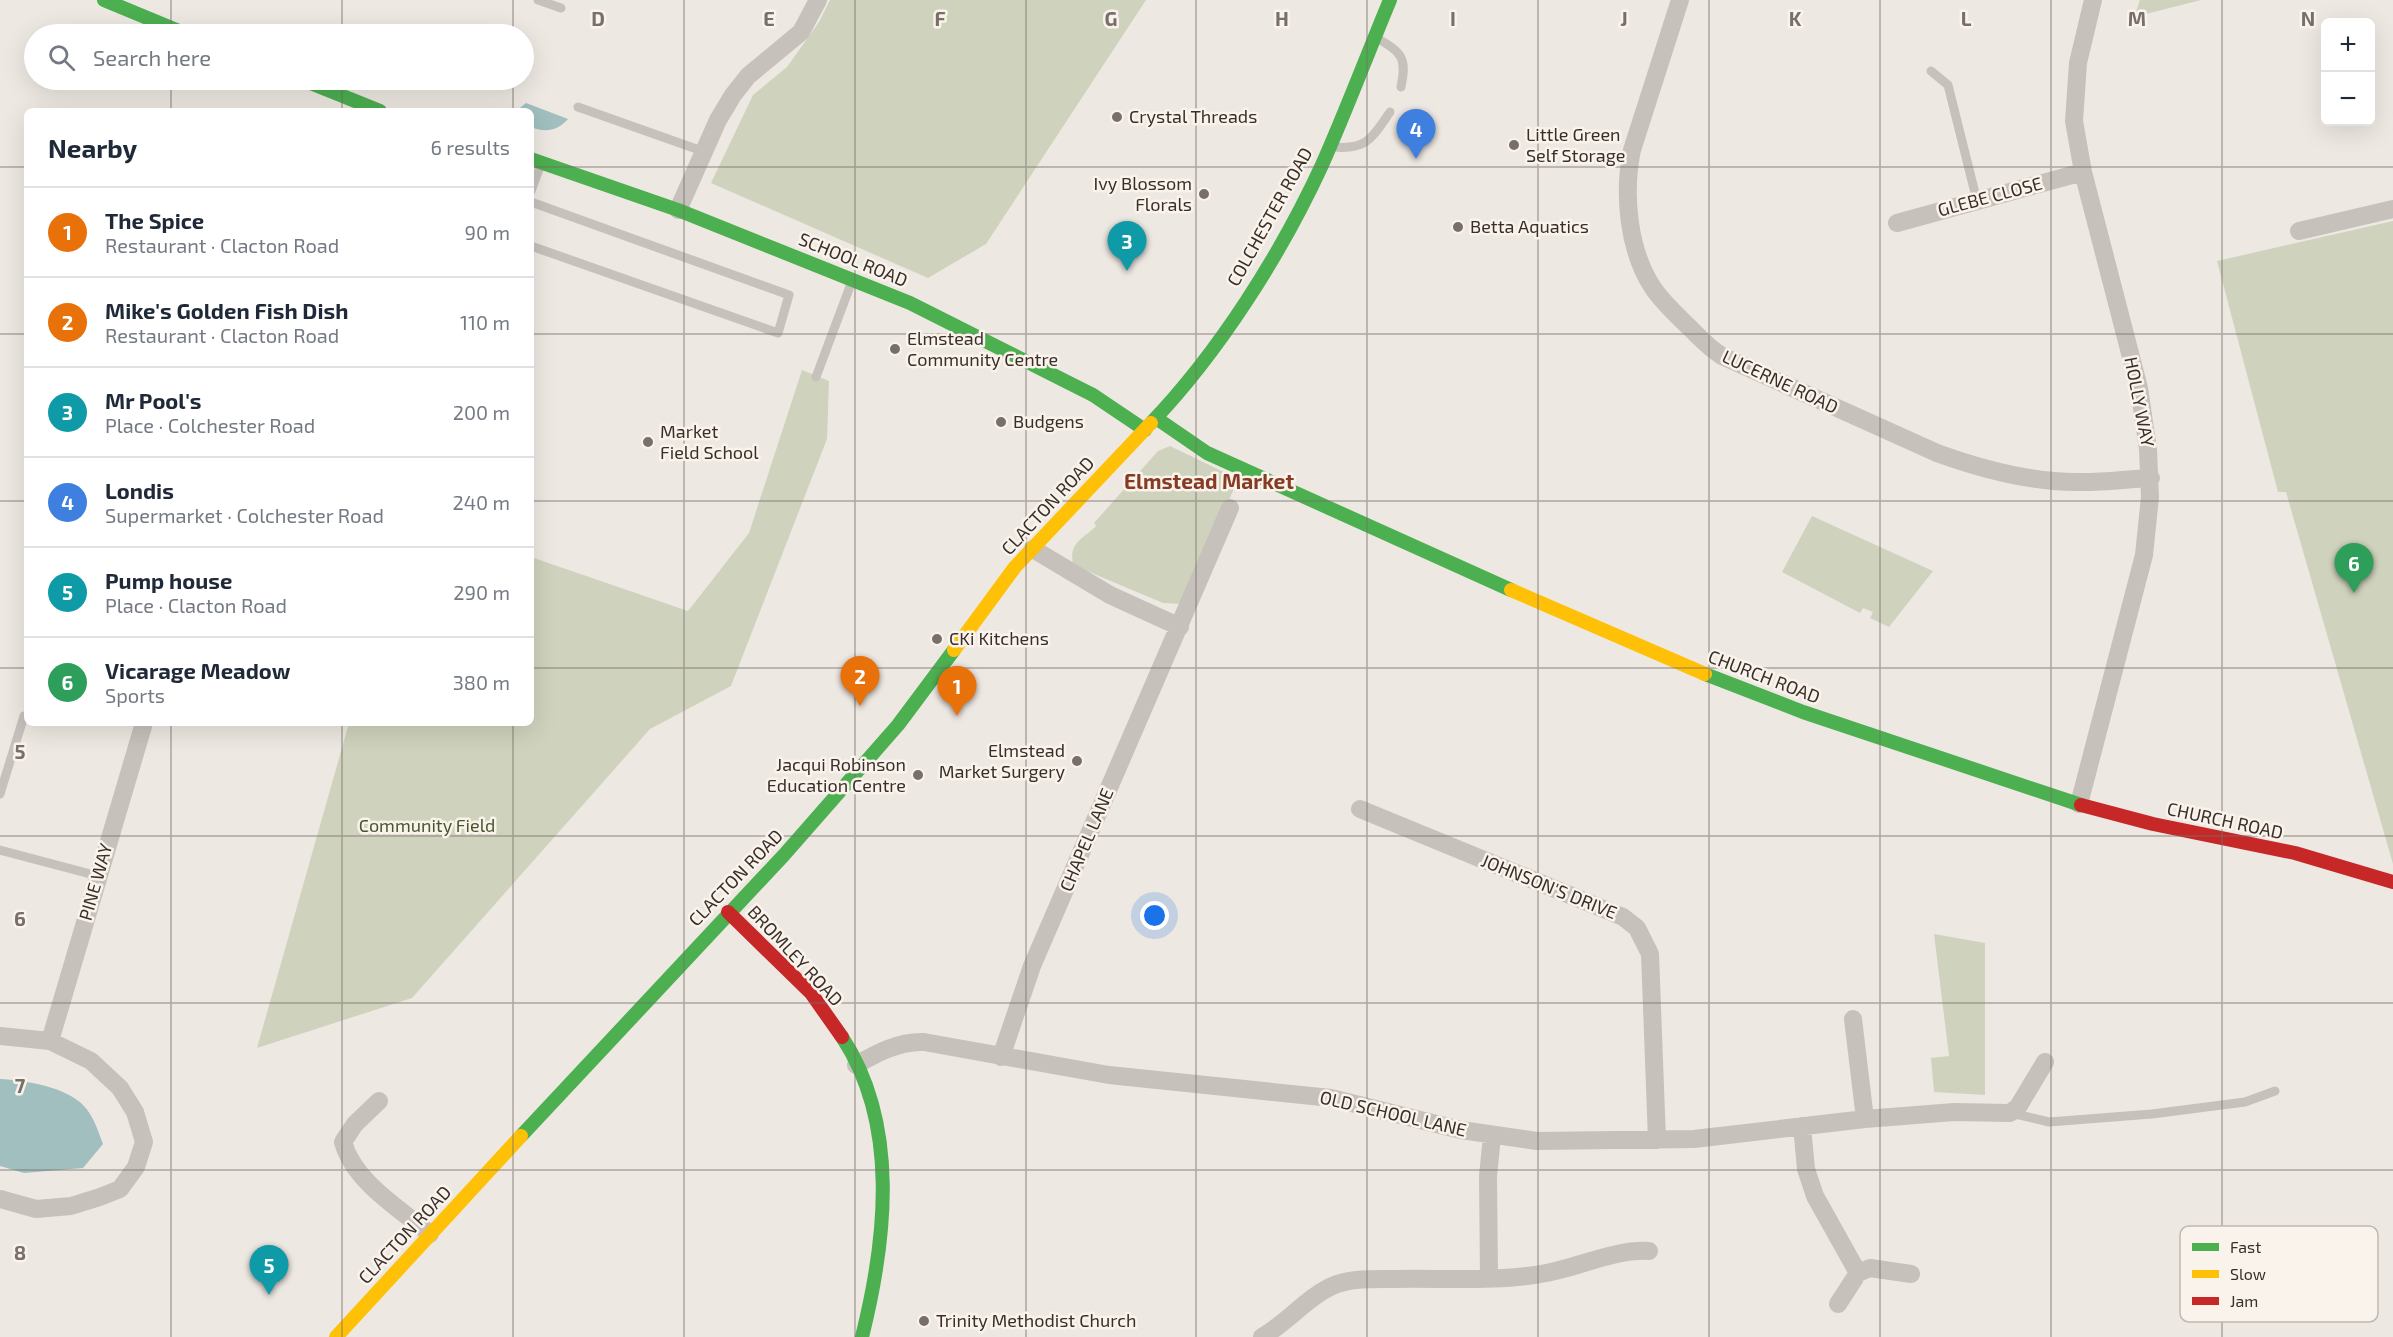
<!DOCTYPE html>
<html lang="en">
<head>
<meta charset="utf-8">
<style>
  :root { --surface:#fff; --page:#f2f2f3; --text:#1f2937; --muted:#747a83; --line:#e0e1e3; --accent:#111827 }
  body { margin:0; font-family:"Exo 2",sans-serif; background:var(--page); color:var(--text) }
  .controls { position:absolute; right:18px; top:18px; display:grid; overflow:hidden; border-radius:9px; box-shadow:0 6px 24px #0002 }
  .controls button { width:54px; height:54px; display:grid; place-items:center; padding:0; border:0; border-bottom:2px solid var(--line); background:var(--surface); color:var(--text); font:30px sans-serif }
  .you { position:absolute; left:1155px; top:916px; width:21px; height:21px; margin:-15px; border:4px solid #fff; border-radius:50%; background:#1a73e8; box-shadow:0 0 0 9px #1a73e833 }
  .badge { display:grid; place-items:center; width:39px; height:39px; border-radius:50%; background:var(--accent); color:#fff; font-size:20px; font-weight:700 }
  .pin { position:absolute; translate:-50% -50px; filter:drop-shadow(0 2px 3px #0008) }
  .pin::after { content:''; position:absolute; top:32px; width:21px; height:18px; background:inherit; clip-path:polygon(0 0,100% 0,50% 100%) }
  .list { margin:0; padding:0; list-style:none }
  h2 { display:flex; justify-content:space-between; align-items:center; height:78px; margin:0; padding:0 24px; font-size:26px }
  h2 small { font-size:20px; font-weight:400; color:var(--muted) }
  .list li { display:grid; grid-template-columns:39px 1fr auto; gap:18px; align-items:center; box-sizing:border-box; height:90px; padding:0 24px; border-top:2px solid var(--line) }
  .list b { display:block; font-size:22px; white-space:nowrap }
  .list p { margin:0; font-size:20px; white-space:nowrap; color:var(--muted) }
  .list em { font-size:20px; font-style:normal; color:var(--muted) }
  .icon { flex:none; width:33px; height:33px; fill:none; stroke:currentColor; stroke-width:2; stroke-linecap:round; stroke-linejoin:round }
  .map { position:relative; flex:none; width:2393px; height:1337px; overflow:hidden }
  .search { position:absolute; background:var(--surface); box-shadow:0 6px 24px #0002; left:24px; top:24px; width:510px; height:66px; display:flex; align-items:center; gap:15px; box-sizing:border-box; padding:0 21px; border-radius:33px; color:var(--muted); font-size:22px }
  .panel { position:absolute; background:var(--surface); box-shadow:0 6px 24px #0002; left:24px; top:108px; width:510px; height:618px; border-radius:9px }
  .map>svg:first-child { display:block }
  .green { fill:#cfd3bd }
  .water { fill:#a0bfbe }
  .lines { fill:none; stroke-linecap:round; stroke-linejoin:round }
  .lane { stroke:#c7c1bc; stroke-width:9 }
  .street { stroke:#c7c1bc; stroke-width:18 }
  .fast { stroke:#4caf50; stroke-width:14 }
  .slow { stroke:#ffc107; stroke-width:14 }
  .jam { stroke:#c62828; stroke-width:14 }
  .grid { fill:none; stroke:#786f6a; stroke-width:1.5; stroke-opacity:0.55 }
  .poi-dot { fill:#786f6a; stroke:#faf3eb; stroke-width:2 }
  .labels { text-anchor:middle; stroke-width:5; stroke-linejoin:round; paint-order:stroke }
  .poi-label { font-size:18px; fill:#382e2a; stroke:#faf3eb; text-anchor:start }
  .street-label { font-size:18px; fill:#382e2a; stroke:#faf3eb }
  .park-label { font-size:18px; fill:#47562e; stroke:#faf3eb }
  .quarter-label { font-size:21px; font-weight:bold; fill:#863b24; stroke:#faf3eb }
  .key { fill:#faf3eb; stroke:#c0b8b1; stroke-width:1.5 }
  .key-label { font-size:16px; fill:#382e2a }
  .grid-label { font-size:20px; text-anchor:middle; font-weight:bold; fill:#786f6a; stroke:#faf3eb; stroke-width:5; stroke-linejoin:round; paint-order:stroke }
</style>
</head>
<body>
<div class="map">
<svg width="2393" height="1337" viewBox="0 0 2393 1337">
  <rect width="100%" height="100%" fill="#eee8e2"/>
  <!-- green -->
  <path class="green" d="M 830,0 L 1146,0 L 986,244 L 928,278 L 711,183 L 753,95 L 787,67 L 819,22 Z
    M 2140,0 L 2201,0 L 2134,17 Z
    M 2393,221 L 2393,864 L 2286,492 L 2278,492 L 2217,261 Z
    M 802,370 L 829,381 L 827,439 L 731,686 L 650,729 L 412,998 L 257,1048 L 349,723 L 531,723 L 531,557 L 688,611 L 749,533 Z
    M 1170,446 L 1236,478 L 1236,484 L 1187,597 L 1182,604 L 1163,603 L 1080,568 L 1073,564 C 1068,542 1086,537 1096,526 L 1094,523 L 1158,451 Z
    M 1812,516 L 1933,571 L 1889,627 L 1870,618 L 1873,612 L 1863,608 L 1860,613 L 1782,572 Z
    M 1934,934 L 1985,943 L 1985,1095 L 1934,1092 L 1931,1058 L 1949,1056 Z"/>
  <!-- water -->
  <path class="water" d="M 526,103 L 568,119 C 557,131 546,133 531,127 L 531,111 L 516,111 Z
    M 0,1079 C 24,1080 67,1087 84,1106 C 94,1117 98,1131 103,1144 L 83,1168 L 24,1173 L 0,1166 Z"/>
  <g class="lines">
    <!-- lane -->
    <path class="lane" d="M 538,0 L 561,8
      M 1377,38 C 1402,53 1407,57 1401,87
      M 1931,71 L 1948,85 L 1977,201
      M 578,107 L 705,152
      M 1334,147 C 1367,150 1372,138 1390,112
      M 531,191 L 541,164
      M 531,202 L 789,295 L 778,333 L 531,246
      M 816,377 L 852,281
      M 0,794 L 24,716
      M 0,850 L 98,876
      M 2011,1113 L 2049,1122 L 2152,1114 L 2245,1102 L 2275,1091"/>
    <!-- street -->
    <path class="street" d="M 1680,0 L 1632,150 C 1623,194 1628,250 1653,288 C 1664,304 1678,316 1691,329 C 1701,339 1709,348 1722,356 L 1937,453 C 1981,469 2029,482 2077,482 C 2101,483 2126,479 2151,478
      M 678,210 L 718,120 L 733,95 L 748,76 L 801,32 L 818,0
      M 1897,223 L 2083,172
      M 2299,231 L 2393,209
      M 1033,549 L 1110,595 L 1180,627
      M 2079,804 L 2144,555 L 2150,497 L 2148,449 L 2139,388 L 2083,172 L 2074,121 L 2078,63 L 2093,0
      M 1360,809 L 1623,917 L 1637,928 L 1650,954 L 1657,1140
      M 1853,1019 L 1865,1119
      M 0,1036 L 50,1041 L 91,1061 L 120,1088 L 135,1112 L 144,1142 L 136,1167 L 120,1189 L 100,1197 L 71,1206 L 36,1209 L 0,1199
      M 50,1041 L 144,723
      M 1001,1057 L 1032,966 L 1230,508
      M 856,1065 C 877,1053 899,1041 924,1042 L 1109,1075 L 1331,1098 L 1461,1130 L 1537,1141 L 1694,1139 L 1865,1119 L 1954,1112 L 2010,1113 L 2018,1107 L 2045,1062
      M 379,1101 L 355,1124 L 343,1142 C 354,1182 399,1208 430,1234
      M 1802,1126 L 1806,1169 L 1815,1196 L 1858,1273 L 1838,1304
      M 1858,1273 L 1870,1268 L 1911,1274
      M 1489,1277 L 1488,1176 L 1492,1136
      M 1262,1337 C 1288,1322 1310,1294 1337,1284 C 1355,1278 1376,1279 1395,1279 C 1441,1278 1503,1282 1546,1273 C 1580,1267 1615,1249 1649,1251"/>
    <!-- fast -->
    <path class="fast" d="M 104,0 L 186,34
      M 303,80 L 380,111
      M 531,159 L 678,210 L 910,303 L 1093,395 L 1145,430
      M 1156,418 L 1207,453 L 1511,590
      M 1151,423 C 1219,352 1281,254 1322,165 C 1346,111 1367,55 1390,0
      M 1705,674 L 1803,712 L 2081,805
      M 842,1037 C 900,1125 886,1241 862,1337
      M 521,1136 L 784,855 L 898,725 L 954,650"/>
    <!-- slow -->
    <path class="slow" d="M 1511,590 L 1705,674
      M 954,650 L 1015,567 L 1151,423
      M 336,1337 L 521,1136"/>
    <!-- jam -->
    <path class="jam" d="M 2081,805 L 2153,824 L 2295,853 L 2393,882
      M 728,912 L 811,993 L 842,1037"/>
  </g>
  <!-- grid -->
  <path class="grid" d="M 171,0 L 171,34M 342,0 L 342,34M 513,0 L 513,34M 684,0 L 684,1337M 855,0 L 855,1337M 1026,0 L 1026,1337M 1196,0 L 1196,1337M 1367,0 L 1367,1337M 1538,0 L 1538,1337M 1709,0 L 1709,1337M 1880,0 L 1880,1337M 2051,0 L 2051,1337M 2222,0 L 2222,1337M 171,80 L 171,111M 342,80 L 342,111M 513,80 L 513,111M 0,167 L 27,167M 531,167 L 2393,167M 0,334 L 27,334M 531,334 L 2393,334M 0,501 L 27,501M 531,501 L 2393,501M 0,668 L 27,668M 531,668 L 2393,668M 171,723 L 171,1337M 342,723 L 342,1337M 513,723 L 513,1337M 0,836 L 2393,836M 0,1003 L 2393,1003M 0,1170 L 2393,1170"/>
  <!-- markers -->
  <g class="poi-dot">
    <circle cx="1117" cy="117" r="6"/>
    <circle cx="1514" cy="145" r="6"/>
    <circle cx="1204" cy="194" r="6"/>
    <circle cx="1458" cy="227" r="6"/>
    <circle cx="895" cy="349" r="6"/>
    <circle cx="1001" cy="422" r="6"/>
    <circle cx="648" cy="442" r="6"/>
    <circle cx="937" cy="639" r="6"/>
    <circle cx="1077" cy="761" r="6"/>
    <circle cx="918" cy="775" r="6"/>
    <circle cx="924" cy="1321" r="6"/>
  </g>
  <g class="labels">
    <!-- poi labels -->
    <g class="poi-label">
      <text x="1129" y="123">Crystal Threads</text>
      <text x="1526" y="141">Little Green<tspan x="1526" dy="21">Self Storage</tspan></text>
      <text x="1192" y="190" text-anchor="end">Ivy Blossom<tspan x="1192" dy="21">Florals</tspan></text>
      <text x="1470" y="233">Betta Aquatics</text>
      <text x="907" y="345">Elmstead<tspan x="907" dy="21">Community Centre</tspan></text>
      <text x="1013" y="428">Budgens</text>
      <text x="660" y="438">Market<tspan x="660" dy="21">Field School</tspan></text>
      <text x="949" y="645">CKi Kitchens</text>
      <text x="1065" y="757" text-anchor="end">Elmstead<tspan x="1065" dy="21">Market Surgery</tspan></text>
      <text x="906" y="771" text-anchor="end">Jacqui Robinson<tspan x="906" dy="21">Education Centre</tspan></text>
      <text x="936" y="1327">Trinity Methodist Church</text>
    </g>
    <!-- street labels -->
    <g class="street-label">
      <text transform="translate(1990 197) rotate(-15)" y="6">GLEBE CLOSE</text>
      <text transform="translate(1270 217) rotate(-61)" y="6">COLCHESTER ROAD</text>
      <text transform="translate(853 260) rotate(22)" y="6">SCHOOL ROAD</text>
      <text transform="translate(1780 382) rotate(25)" y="6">LUCERNE ROAD</text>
      <text transform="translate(2139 402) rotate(79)" y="6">HOLLY WAY</text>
      <text transform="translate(1048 506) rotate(-47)" y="6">CLACTON ROAD</text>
      <text transform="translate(1764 677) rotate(21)" y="6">CHURCH ROAD</text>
      <text transform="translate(2225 821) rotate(12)" y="6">CHURCH ROAD</text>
      <text transform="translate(1087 840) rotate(-67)" y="6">CHAPEL LANE</text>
      <text transform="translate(736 878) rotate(-46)" y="6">CLACTON ROAD</text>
      <text transform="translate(96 882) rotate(-74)" y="6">PINE WAY</text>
      <text transform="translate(1549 887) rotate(22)" y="6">JOHNSON'S DRIVE</text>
      <text transform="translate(795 956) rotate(47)" y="6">BROMLEY ROAD</text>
      <text transform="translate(1393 1114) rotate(13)" y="6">OLD SCHOOL LANE</text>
      <text transform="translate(405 1235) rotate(-47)" y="6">CLACTON ROAD</text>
    </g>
    <!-- park labels -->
    <g class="park-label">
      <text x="427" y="832">Community Field</text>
    </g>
    <!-- quarter labels -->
    <g class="quarter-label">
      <text x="1209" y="489">Elmstead Market</text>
    </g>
  </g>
  <!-- legend -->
  <rect x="2180" y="1226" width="198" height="96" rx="9" class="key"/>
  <rect x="2192" y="1243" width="27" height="8" fill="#4caf50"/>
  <rect x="2192" y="1270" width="27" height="8" fill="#ffc107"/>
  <rect x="2192" y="1297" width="27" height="8" fill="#c62828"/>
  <g class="key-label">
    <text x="2230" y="1253">Fast</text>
    <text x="2230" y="1280">Slow</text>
    <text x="2230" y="1307">Jam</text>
  </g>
  <g class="grid-label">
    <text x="598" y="26">D</text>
    <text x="769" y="26">E</text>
    <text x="940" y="26">F</text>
    <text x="1111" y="26">G</text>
    <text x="1282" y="26">H</text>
    <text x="1453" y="26">I</text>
    <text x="1624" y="26">J</text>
    <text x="1795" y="26">K</text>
    <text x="1966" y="26">L</text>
    <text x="2137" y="26">M</text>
    <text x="2308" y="26">N</text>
    <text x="20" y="759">5</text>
    <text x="20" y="926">6</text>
    <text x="20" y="1093">7</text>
    <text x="20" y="1260">8</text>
  </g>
</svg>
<div class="controls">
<button>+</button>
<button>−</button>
</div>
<div class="you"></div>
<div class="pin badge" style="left:957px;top:716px;background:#e8710a">1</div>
<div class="pin badge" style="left:860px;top:706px;background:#e8710a">2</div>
<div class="pin badge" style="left:1127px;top:271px;background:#0f9aa8">3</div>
<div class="pin badge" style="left:1416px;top:159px;background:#3f7fe0">4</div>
<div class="pin badge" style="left:269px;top:1295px;background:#0f9aa8">5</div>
<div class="pin badge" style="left:2354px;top:593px;background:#2e9e5b">6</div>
<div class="search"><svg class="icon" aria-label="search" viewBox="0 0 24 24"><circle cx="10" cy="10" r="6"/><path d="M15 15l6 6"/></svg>Search here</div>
<section class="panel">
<h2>Nearby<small>6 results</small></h2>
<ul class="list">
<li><span class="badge" style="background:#e8710a">1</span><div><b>The Spice</b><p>Restaurant · Clacton Road</p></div><em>90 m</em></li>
<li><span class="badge" style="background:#e8710a">2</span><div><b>Mike's Golden Fish Dish</b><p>Restaurant · Clacton Road</p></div><em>110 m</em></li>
<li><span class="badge" style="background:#0f9aa8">3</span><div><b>Mr Pool's</b><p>Place · Colchester Road</p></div><em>200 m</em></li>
<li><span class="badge" style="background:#3f7fe0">4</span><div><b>Londis</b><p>Supermarket · Colchester Road</p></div><em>240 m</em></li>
<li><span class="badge" style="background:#0f9aa8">5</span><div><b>Pump house</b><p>Place · Clacton Road</p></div><em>290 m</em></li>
<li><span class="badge" style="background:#2e9e5b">6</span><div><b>Vicarage Meadow</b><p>Sports</p></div><em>380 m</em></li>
</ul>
</section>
</div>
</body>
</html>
